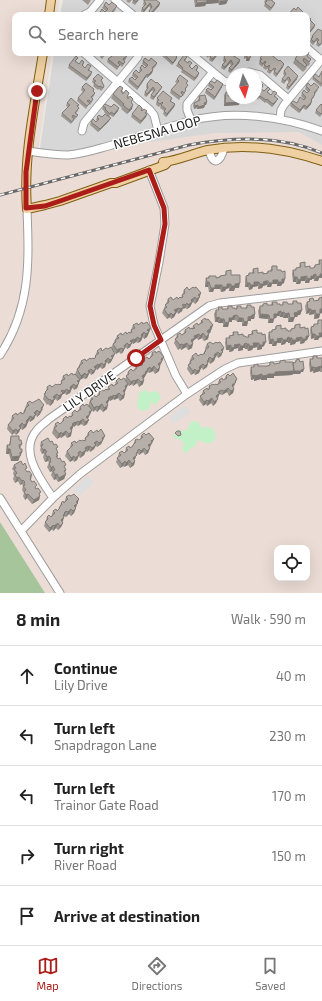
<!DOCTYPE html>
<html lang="en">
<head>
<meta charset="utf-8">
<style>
  :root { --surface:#fff; --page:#f2f2f2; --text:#222; --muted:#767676; --line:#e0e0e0; --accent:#ac1c18 }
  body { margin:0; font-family:"Exo 2",sans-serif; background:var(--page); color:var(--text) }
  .controls { position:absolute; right:12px; bottom:12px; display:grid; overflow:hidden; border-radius:8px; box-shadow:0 4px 16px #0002 }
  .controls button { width:36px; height:36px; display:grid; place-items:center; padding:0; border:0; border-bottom:1px solid var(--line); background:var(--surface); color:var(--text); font:20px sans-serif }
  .compass { position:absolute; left:226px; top:68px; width:36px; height:36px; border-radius:50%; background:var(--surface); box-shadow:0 4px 16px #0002; rotate:175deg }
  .stop { position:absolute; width:12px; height:12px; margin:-9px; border:3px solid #ac1c18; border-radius:50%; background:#fff }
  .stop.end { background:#ac1c18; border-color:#fff; box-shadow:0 1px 4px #0008 }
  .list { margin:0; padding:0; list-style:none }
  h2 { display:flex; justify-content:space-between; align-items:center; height:52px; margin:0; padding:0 16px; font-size:17px }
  h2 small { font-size:13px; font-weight:400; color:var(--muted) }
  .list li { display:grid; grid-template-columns:26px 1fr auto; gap:12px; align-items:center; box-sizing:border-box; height:60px; padding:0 16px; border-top:1px solid var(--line) }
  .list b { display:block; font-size:15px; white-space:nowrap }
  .list p { margin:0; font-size:13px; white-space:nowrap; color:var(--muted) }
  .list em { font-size:13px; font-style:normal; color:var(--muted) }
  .icon { flex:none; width:22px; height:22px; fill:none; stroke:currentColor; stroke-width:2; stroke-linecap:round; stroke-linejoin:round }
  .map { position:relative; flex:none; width:322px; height:593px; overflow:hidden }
  .search { position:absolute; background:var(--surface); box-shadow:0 4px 16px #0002; left:12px; right:12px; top:12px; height:44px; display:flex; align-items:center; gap:10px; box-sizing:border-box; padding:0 14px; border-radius:8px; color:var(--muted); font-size:15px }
  .sheet { height:352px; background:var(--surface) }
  nav { display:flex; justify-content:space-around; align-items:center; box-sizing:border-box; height:56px; border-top:1px solid var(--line); background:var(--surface); font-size:11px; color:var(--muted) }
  nav a { display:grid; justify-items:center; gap:2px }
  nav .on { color:var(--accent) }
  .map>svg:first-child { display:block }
  .residential { fill:#d8d7d7; fill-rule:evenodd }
  .military { fill:#ebdcd5; fill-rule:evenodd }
  .forest { fill:#a6c59b }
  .park { fill:#c2f1c7 }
  .parking { fill:#dedede }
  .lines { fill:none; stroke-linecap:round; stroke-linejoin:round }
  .minor-casing { stroke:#9e9e9e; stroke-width:9 }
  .major-casing { stroke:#7f5e12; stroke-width:10 }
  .minor { stroke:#fff; stroke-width:7 }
  .major { stroke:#efd0a2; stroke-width:8 }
  .rail-casing { stroke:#686868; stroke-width:3 }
  .rail { stroke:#fff; stroke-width:1.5; stroke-dasharray:4.5; stroke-linecap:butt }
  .wall { fill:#9d9792 }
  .shaded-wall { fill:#807b77 }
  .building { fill:#b7b0aa; stroke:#807b77 }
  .route { stroke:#ac1c18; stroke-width:5 }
  .labels { text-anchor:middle; stroke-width:3; stroke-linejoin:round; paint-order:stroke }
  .street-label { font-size:13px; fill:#1a1a1a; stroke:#fff }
</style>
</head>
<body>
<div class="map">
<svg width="322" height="593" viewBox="0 0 322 593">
  <rect width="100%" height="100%" fill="#ebe8e1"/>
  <!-- residential -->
  <path class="residential" d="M 63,0 L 322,0 L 322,146 L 70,170 L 38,162 L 54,53 L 307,53 L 307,15 L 60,15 ZM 232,74 L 256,74 L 256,98 L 232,98 Z"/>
  <!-- military -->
  <path class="military" d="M 0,0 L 59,0 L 57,15 L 15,15 L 15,53 L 52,53 L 38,151 L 81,158 L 129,145 L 215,133 L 299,132 L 322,145 L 322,593 L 0,593 ZM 277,548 L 307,548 L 307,578 L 277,578 Z"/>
  <!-- forest -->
  <path class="forest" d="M 0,522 L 45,593 L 0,593 Z"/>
  <!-- park -->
  <path class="park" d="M 145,390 L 150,393 L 154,391 L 158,392 L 161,397 L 156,405 L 151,402 L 149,409 L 143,411 L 139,409 C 136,405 137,405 138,400 C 139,394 138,392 145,390 Z
    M 195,421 L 198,422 L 202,428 C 222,421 218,454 200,440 L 197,441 L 196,445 L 190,449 L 187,453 L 184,452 L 182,448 L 184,445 L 181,440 L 174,438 L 174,434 L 178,429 L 182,431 L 187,430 L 191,422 Z"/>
  <!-- parking -->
  <path class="parking" d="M 185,405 L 191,412 L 174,424 L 169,417 Z
    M 88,476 L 94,482 L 80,496 L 73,490 Z"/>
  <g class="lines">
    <!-- minor casing -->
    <g class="minor-casing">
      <path id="minor" d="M 115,0 L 133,15
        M 84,15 L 90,12 L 100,0
        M 307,48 L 321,60
        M 84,53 L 150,110 L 154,115 L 158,131
        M 190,53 L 224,81 L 232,83
        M 249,72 L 260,75 L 288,99
        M 280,119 L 281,110 L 284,105 L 322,59
        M 191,120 L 187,110 L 187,104 L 212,73
        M 82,131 L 84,123 L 138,57 L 139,53
        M 209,150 C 213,168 221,161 224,148
        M 28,151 C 41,153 54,155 68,155 C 83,154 97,149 112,145 C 138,137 164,128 190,121 C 233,110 281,116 322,131
        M 149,170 L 164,208 L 165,224 L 159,262 L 150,306 L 154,325 L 176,376 L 187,394
        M 0,355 C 31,308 29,262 27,209
        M 0,498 L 60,593
        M 53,498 C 41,480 18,451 37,430 C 40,426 45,423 49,419 L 209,306 L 220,303 L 322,291
        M 21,531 L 53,498 L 80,474 L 187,394 L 225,369 L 238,363 L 322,351"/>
    </g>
    <!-- major casing -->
    <g class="major-casing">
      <path id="major" d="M 49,15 L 51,0
        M 43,53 C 35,104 23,156 27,209 L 45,205 L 60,201 L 111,183 L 116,183 L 165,165 L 168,162
        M 163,162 C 177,161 194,153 208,150 C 246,143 286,149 322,161"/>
    </g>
    <!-- minor -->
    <use href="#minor" class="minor"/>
    <!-- major -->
    <use href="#major" class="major"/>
    <!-- rail casing -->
    <g class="rail-casing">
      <path id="rail" d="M 0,195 L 189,145 C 234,137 279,135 322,153"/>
    </g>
    <!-- rail -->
    <use href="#rail" class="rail"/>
  </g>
  <!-- wall -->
  <path class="wall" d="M 82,0 L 91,0 L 88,5 Z
    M 127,0 L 132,0 L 129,3 L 126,1 Z
    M 133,0 L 139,0 L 135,5 L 132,3 Z
    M 194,0 L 228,0 L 226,4 L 219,5 L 218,3 L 206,4 L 205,6 L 195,7 Z
    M 265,0 L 273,0 L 272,1 L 275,3 L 274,6 L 270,11 L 264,6 L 265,3 L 264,2 Z
    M 144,1 L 160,3 L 159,6 L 151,15 L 148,15 L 148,14 L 149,11 L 151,9 L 149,6 L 143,13 L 141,11 L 142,8 L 144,6 L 143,4 Z
    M 104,5 L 109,5 L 116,9 L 113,13 L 112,15 L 99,15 L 100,12 L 105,12 L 106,11 L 102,8 Z
    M 318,29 L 322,43 L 319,47 L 316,45 L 317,42 L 316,41 L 313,45 L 310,42 L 312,36 Z
    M 102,53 L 107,53 L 102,59 L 100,57 Z
    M 115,53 L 128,53 L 126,55 L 127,56 L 126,59 L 124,61 L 125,62 L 124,64 L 122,67 L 120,65 L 117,70 L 107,62 L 108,59 L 115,54 Z
    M 162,53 L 176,53 L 175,55 L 177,57 L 176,60 L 172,65 L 161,55 Z
    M 206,53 L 219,53 L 212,62 L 209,60 L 210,57 L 209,56 L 208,58 L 205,55 Z
    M 244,53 L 254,53 L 254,54 L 252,54 L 249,61 L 246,61 L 246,58 L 244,59 Z
    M 307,56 L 310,64 L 308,66 L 307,66 L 306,69 L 303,72 L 293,63 L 295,59 Z
    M 187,57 L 185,61 L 191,66 L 190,67 L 192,69 L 198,67 L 197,71 L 199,73 L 198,76 L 194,81 L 181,72 L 182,70 L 176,66 L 178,63 Z
    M 224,57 L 240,60 L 239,63 L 230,73 L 228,71 L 229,68 L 231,66 L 230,63 L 224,70 L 221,68 L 222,65 L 224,63 L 223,60 Z
    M 260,58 L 283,67 L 276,77 L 273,74 L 274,71 L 273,70 L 270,74 L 267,72 L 268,69 L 268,68 L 266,70 L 263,68 L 264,65 L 264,64 L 262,67 L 259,64 Z
    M 77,61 L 76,62 L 79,64 L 84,62 L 83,66 L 85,68 L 90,69 L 89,70 L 91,75 L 86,81 L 68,68 L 69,65 Z
    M 143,61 L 157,63 L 156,66 L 153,69 L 152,73 L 147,78 L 146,77 L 137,90 L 128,82 L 129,79 L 135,80 L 136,79 L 132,76 L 133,73 L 139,73 L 140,72 L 139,71 L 140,68 L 145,68 L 146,67 L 142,64 Z
    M 284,71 L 297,79 L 288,90 L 286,88 L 287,85 L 289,83 L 288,82 L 288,81 L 287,80 L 284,84 L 281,82 L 282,79 L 285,76 L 283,74 Z
    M 322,71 L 322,85 L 321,87 L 312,79 L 313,77 L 319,77 Z
    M 256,78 L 260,78 L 258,82 L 263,85 L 262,89 L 264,91 L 269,92 L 268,93 L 271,95 L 276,96 L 275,97 L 276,102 L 272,107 L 266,102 L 265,103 L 259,98 L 258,100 L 256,97 Z
    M 93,79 L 102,81 L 101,81 L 104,86 L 103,89 L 101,91 L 99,89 L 98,90 L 93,86 L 94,84 L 92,82 Z
    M 177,79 L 188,81 L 187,83 L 187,87 L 185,90 L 185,93 L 183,96 L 182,95 L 179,100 L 170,93 L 171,90 L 177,83 L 175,82 Z
    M 209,83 L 215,83 L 222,87 L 214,100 L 205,93 L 206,90 L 211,90 L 212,89 L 208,86 Z
    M 147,84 L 161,89 L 153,100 L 150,98 L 151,95 L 153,92 L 152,90 L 146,97 L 144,95 L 145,92 L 147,89 L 146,87 Z
    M 306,86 L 311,86 L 318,90 L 315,94 L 314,97 L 311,101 L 311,104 L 306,110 L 303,108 L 299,113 L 290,106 L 291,103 L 297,103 L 304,99 L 301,96 L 302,93 L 307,93 L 308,92 L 305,89 Z
    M 82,87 L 93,91 L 95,93 L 94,96 L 92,98 L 93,99 L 92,102 L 90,105 L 89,104 L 86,109 L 77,101 L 78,98 L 83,92 L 81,90 Z
    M 123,88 L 122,92 L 132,103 L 132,109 L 127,114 L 121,109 L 122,108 L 111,98 L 113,94 Z
    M 226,92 L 228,96 L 232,96 L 232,95 L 232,98 L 239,105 L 224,106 L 224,95 Z
    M 199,96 L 207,102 L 206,105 L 205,105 L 204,108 L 197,109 L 196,108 L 194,109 L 193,106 L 194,103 L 198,100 Z
    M 157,98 L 172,98 L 171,101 L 175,104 L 174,107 L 166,117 L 163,114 L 164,111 L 160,108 L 161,105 L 159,107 L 156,105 Z
    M 67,103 L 79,105 L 78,107 L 78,111 L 76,113 L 78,115 L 77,117 L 74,120 L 71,124 L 61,116 L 62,113 L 68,107 L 66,106 Z
    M 103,106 L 111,107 L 118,111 L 113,117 L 110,115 L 109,117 L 104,112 L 104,111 L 102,109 Z
    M 141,110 L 147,114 L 146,117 L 140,124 L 131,117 L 132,114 Z
    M 316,110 L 322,114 L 320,117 L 315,113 Z
    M 97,117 L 102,117 L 109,121 L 98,132 L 90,125 L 91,122 L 96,122 L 97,121 L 96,120 Z
    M 319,260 L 322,260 L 322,278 L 319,278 L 318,281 L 314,281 L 314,279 L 312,279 L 312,280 L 310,280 L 309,283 L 305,283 L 305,281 L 301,281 L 300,284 L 296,284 L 296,282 L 293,282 L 292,274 L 293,270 L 295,270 L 296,268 L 299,268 L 300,263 L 305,267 L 310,268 L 313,268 L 314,267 L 315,265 L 318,265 Z
    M 272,266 L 277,270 L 284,283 L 282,284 L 281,286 L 277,286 L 277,284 L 272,284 L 271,287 L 267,287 L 267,285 L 265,285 L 263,286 L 262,288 L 258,289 L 258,286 L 253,287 L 252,289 L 249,290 L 248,287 L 245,287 L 245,280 L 246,276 L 248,275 L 249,273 L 252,273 L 253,269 L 258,273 L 263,274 L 267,273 L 268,271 L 270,271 Z
    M 226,271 L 231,275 L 239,288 L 235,288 L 234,291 L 229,291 L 229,288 L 226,289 L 225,291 L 221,292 L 220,289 L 214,289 L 213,292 L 209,292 L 208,287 L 205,287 L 205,283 L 206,278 L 208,278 L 209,276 L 216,278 L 219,277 L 220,276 L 225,275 Z
    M 194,288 L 201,293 L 198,301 L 195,304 L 193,302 L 192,303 L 190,307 L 187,309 L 185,308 L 183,309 L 183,308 L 182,311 L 178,314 L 177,312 L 176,313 L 174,317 L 171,319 L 170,317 L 167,319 L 162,313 L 168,299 L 173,300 L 181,298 L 184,290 L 189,290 Z
    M 319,298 L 320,313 L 319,318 L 314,319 L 314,314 L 309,315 L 309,313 L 306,314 L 305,306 L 307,302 L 309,301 L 309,299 L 314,301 L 318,300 Z
    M 293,301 L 297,303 L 302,310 L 300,315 L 298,315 L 297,317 L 294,317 L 293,322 L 288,322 L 288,318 L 283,318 L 283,317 L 280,317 L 279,316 L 277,316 L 276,318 L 274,318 L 273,323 L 268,323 L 268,319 L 259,318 L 258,311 L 260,306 L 262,306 L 263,304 L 267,305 L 271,305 L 272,302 L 280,305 L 282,305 L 283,302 L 288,304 L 292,304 Z
    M 247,305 L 251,307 L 255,314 L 254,319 L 251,319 L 251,321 L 248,321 L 247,326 L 242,326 L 242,322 L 237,322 L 237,321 L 234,320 L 232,320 L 232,322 L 229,322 L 228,327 L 223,327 L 223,323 L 218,323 L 218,322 L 215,322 L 214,314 L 216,310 L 218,310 L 218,307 L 222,309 L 227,309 L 228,306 L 235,309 L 236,309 L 237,306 L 241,308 L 246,308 Z
    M 206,320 L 213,325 L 210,333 L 209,333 L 208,339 L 204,341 L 202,338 L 198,340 L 197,338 L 194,340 L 192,342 L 192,348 L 188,350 L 186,347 L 181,350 L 180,348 L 178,350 L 174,343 L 177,335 L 182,335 L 183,334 L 185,330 L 192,329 L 193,326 L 198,325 L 200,324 L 201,321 Z
    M 318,320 L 319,338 L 318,340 L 314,340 L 314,338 L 311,339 L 310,331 L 311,327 L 313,326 L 314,324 L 317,324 Z
    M 133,325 L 138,325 L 149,332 L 147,337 L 144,339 L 143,337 L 141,341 L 138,343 L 136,342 L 133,344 L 132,343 L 130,347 L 127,349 L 126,347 L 125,348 L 123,352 L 121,354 L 119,352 L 116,354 L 111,348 L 117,336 L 130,333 Z
    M 295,325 L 300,328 L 305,329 L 309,336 L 307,340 L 305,341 L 304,343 L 300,344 L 300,341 L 296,342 L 295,344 L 290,345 L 290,343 L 288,343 L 288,342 L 286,342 L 285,344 L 281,345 L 281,343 L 277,343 L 276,346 L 272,346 L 272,344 L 269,344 L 268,337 L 269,332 L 271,332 L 272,330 L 275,330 L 276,326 L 281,329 L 288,331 L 290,331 L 291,329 L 294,328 Z
    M 252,331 L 257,333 L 264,346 L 262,347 L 262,349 L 257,350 L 257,347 L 253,348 L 252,350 L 248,351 L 247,349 L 245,349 L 245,348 L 243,348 L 243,350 L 238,351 L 238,348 L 234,349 L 233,351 L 229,352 L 229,350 L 226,350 L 225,343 L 226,338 L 229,338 L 229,336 L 232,336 L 233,332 L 238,335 L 246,337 L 248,337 L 248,335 L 251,334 Z
    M 217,343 L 224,348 L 221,356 L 218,358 L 217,356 L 215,357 L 214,361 L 210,364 L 209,362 L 208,362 L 207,367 L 203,370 L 202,368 L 200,369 L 199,373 L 195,375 L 194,373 L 191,375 L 187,369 L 190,361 L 191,361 L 190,360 L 192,356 L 198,356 L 203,354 L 205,350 L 206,349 L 205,348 L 207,344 L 213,344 Z
    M 97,351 L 102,351 L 113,358 L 112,358 L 111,362 L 108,364 L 107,362 L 106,363 L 105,367 L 102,369 L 100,367 L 97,370 L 96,369 L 94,373 L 91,375 L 90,373 L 89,374 L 87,378 L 85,379 L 83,378 L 80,380 L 77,388 L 74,390 L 73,388 L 71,389 L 70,393 L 66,395 L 65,393 L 62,395 L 61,398 L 57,401 L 56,399 L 54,400 L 53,403 L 50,406 L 48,404 L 47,405 L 43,399 L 45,392 L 46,391 L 47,387 L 60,385 L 63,376 L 68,376 L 73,375 L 75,374 L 81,361 L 86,361 L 94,359 Z
    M 152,353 L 156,353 L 164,357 L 160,366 L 159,371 L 155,374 L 153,371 L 149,373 L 148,372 L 147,373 L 144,378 L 143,384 L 139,387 L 137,383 L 133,386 L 132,384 L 129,386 L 128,385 L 124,393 L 124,398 L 120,401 L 118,398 L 114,400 L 113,399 L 110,401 L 109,400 L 107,404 L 107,409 L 103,412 L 100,409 L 97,412 L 95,410 L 93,412 L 92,410 L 88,419 L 87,424 L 84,426 L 81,424 L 78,426 L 76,425 L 74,427 L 73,426 L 71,430 L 71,436 L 67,438 L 65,435 L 61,438 L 60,437 L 57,439 L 52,433 L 55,424 L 60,424 L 61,423 L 63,419 L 67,418 L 71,416 L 72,413 L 77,412 L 78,411 L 80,407 L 88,406 L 91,398 L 96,397 L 97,396 L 99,392 L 107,390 L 108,387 L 113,386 L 115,385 L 116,381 L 125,380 L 128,372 L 133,371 L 134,370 L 136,366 L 141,366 L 142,365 L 144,359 L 149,359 Z
    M 313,356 L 317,358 L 322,358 L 322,372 L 320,372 L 320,371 L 313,373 L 313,371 L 310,372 L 309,364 L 310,359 L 312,359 Z
    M 296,360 L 300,362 L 304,369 L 303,372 L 301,372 L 300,374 L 293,374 L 292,375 L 274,376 L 274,378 L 267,378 L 267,380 L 261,380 L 261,379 L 254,381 L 254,379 L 251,380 L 250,372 L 251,367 L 253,367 L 254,365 L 258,366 L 267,366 L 269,365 L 270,362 L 274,364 L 279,364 L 280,361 L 285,362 L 293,363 L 295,362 Z
    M 226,376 L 230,376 L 237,379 L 234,386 L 233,387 L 234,389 L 233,393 L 229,396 L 227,392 L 222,395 L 219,394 L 217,398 L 216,403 L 213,406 L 211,403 L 207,406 L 206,404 L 203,406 L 199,400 L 203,391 L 208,390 L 209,386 L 217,385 L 219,380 L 224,380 Z
    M 27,403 L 32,403 L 43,409 L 40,414 L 37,417 L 36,415 L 34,419 L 30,422 L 29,420 L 28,420 L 26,427 L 22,430 L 21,428 L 19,432 L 16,435 L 14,433 L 12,435 L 7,429 L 8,425 L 11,421 L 11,420 L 12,416 L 17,415 L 23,413 Z
    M 98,432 L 105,436 L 101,444 L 97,447 L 96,446 L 94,449 L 90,452 L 89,450 L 87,452 L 86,451 L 84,455 L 80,458 L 79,456 L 77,460 L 74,462 L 73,460 L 70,462 L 65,456 L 67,451 L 70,448 L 71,443 L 84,441 L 88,433 L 93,433 Z
    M 146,435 L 154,439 L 152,443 L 149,448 L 150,448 L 148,453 L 145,455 L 143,452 L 139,455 L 138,453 L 137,454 L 135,459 L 134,460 L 135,461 L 134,465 L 130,468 L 128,465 L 124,467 L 123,466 L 120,468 L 116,462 L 119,453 L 124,453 L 125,452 L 126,448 L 130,448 L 132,447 L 135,440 L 140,440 L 141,436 Z
    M 11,436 L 19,440 L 22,444 L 20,449 L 22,452 L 18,461 L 11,461 L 9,454 L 6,454 L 6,449 L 7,445 L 9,445 Z
    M 41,442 L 50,442 L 56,450 L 58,456 L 57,457 L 66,470 L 65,473 L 66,474 L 64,479 L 58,482 L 56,479 L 54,480 L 51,475 L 52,472 L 52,471 L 50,472 L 47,467 L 49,463 L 48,461 L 45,462 L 43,457 L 44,454 L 44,453 L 42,454 L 40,450 L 41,447 L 40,446 Z
    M 14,465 L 26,471 L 27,472 L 32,475 L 31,480 L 40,496 L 39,500 L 32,504 L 27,498 L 25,500 L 23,496 L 24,493 L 22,490 L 23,486 L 22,484 L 20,485 L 18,481 L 15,483 L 13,479 L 14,476 L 13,473 L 14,471 L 12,469 Z
    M 71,496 L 79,499 L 74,513 L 71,516 L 69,514 L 66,517 L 64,516 L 62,522 L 63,523 L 61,527 L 58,530 L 56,528 L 53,531 L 52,529 L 49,532 L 44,526 L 47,517 L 51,517 L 53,511 L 57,511 L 58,510 L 61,503 L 64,503 L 66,497 Z"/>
  <!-- shaded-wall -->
  <path class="shaded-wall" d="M 206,0 L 219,0 L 218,3 L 206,4 L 205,6 L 195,7 L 197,3 Z
    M 228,0 L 226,4 L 219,5 L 220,1 Z
    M 150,3 L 149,6 L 143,13 L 144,10 Z
    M 160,3 L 159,6 L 150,15 L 151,13 Z
    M 315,25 L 314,28 L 307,36 L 307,35 Z
    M 218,53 L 219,53 L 212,62 L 213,59 Z
    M 177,57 L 176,60 L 172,65 L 173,63 Z
    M 247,58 L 250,58 L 249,61 L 246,61 Z
    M 231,60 L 230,63 L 224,70 L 225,67 Z
    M 240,60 L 239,63 L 230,73 L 232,70 Z
    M 284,64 L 283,67 L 276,77 L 277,74 Z
    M 153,70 L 152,73 L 147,78 L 148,75 Z
    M 92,72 L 91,75 L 86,81 L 87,78 Z
    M 199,73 L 198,76 L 194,81 L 195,78 Z
    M 147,74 L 146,77 L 137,90 L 138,87 Z
    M 298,76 L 297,79 L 288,90 L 289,87 Z
    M 223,84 L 222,87 L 214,100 L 215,97 Z
    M 153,87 L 152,90 L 146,97 L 147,94 Z
    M 162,87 L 161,89 L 153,100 L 154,97 Z
    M 278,99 L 276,102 L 272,107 L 273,104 Z
    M 312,101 L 311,104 L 306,110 L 307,107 Z
    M 207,102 L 206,105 L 205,105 L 204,108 L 197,109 L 198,107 L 204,103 Z
    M 240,102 L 239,105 L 224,106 L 225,103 Z
    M 175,104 L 174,107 L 166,117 L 167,114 Z
    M 133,105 L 132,109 L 127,114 L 129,110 Z
    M 198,105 L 196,108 L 194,109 L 195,106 Z
    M 304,105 L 303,108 L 299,113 L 300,110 Z
    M 119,108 L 118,111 L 113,117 L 114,114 Z
    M 147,114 L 146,117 L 140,124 L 141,121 Z
    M 111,118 L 109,121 L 98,132 L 100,129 Z
    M 316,274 L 314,279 L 312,279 L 312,280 L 310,280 L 309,283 L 305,283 L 307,279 L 311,276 Z
    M 320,274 L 322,274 L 322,278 L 319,278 L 318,281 L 314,281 L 316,277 Z
    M 307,276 L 305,281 L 301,281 L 300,284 L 296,284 L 298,280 L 301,277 Z
    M 294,277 L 297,277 L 296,282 L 293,282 Z
    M 282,279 L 285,279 L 284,283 L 282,284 L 281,286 L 277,286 L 278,282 Z
    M 273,280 L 278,280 L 277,284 L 272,284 L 271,287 L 267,287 L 269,283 Z
    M 268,281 L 267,285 L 263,286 L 262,288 L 258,289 L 260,284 L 263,282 Z
    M 207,282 L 209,282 L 208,287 L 205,287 Z
    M 254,282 L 259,282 L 258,286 L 253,287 L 252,289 L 249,290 L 250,285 Z
    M 240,283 L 239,288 L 235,288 L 234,291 L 229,291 L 231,286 L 235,284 Z
    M 247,283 L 250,283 L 248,287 L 245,287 Z
    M 227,284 L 231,284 L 229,288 L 226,289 L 225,291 L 221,292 L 222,287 Z
    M 215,285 L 222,285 L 220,289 L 214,289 L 213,292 L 209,292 L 211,288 Z
    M 201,293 L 198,301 L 195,304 L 198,295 Z
    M 195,297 L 190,307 L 187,309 L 191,300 Z
    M 187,303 L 185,308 L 183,309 L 185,305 Z
    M 184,304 L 182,311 L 178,314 L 182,305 Z
    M 179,308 L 174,317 L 171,319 L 174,310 Z
    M 308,309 L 311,309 L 309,313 L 306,314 Z
    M 320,309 L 322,309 L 322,313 L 318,314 Z
    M 302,310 L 300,315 L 298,315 L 297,317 L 292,317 L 294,313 L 298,311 Z
    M 315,310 L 314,314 L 309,315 L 311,311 Z
    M 281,311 L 279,316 L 277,316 L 276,318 L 272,319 L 274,314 L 278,312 Z
    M 284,312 L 283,317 L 280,317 L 281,313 Z
    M 171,313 L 170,317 L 167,319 L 168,315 Z
    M 289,313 L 288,318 L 283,318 L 285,314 Z
    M 255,314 L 254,319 L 251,319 L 251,321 L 246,321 L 248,317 L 252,315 Z
    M 260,314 L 269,315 L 268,319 L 259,318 Z
    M 316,314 L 320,314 L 319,318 L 314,319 Z
    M 236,315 L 234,320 L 232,320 L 232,322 L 227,322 L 229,318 L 233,316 Z
    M 219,317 L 218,322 L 215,322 L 216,318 Z
    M 295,317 L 293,322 L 288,322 L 290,318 Z
    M 239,318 L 243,318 L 242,322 L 237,322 Z
    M 220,319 L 224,319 L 223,323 L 218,323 Z
    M 270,319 L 274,319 L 273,323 L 268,323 Z
    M 248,321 L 247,326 L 242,326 L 244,322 Z
    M 229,322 L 228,327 L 223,327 L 225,323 Z
    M 213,325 L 210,333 L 205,335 L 207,331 L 210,327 Z
    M 151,328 L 147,337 L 144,339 L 147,330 Z
    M 144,332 L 141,341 L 138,343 L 141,335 Z
    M 203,333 L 202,338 L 198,340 L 200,336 Z
    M 319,333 L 322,333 L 322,337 L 319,338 L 318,340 L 314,340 L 316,336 Z
    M 199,334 L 197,338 L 194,340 L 193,342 L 189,344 L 191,340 L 194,336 Z
    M 209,334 L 208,339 L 204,341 L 206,337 Z
    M 312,334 L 315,334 L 314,338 L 311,339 Z
    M 306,336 L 309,336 L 307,340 L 305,341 L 304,343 L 300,344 L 302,339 Z
    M 138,337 L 136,342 L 133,344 L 134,340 Z
    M 289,337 L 288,342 L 286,342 L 285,344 L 281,345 L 283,340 Z
    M 302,337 L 300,341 L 296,342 L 295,344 L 290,345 L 292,340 L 296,338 Z
    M 282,338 L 281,343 L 277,343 L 276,346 L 272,346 L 274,342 L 277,339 Z
    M 289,338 L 292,338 L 290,343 L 288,343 Z
    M 134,339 L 130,347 L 127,349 L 130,341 Z
    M 273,339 L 272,344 L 269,344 L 270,340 Z
    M 263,342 L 266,342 L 264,346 L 262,347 L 262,349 L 257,350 L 259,345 Z
    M 127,343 L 123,352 L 121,354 L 124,346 Z
    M 187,343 L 186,347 L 181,350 L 183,345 Z
    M 246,343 L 245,348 L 243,348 L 243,350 L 238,351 L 240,346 Z
    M 253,343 L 259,343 L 257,347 L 253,348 L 252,350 L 248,351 L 249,346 Z
    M 182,344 L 180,348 L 178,350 L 180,345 Z
    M 193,344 L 192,348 L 188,350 L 189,346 Z
    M 240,344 L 238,348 L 234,349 L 233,351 L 229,352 L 231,348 L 234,345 Z
    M 247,344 L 249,344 L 247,349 L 245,349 Z
    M 231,345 L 229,350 L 226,350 L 227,346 Z
    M 121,348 L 119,352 L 116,354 L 117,350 Z
    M 224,348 L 221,356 L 218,358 L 221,350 Z
    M 218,352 L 214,361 L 210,364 L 214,355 Z
    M 115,354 L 111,362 L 108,364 L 111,356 Z
    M 164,357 L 160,365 L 156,368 L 158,364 L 161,359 Z
    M 210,357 L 207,367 L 203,370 L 208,359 Z
    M 108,358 L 105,367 L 102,369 L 105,361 Z
    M 102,363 L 100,367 L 97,370 L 98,365 Z
    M 98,364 L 94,373 L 91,375 L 94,367 Z
    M 203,364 L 199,373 L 195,375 L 199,367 Z
    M 154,366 L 153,371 L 149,373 L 151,369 Z
    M 321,366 L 320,371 L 313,373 L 315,368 Z
    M 150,367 L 144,378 L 140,381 L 142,376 L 145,372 L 147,369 Z
    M 160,367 L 159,371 L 155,374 L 157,370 Z
    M 311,367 L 314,367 L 313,371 L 310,372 Z
    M 91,369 L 87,378 L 85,379 L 88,371 Z
    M 195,369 L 194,373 L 191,375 L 193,371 Z
    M 304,369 L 303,372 L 301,372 L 300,374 L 293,374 L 292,375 L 274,376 L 274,378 L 267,378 L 267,380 L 261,380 L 262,376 L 268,374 L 275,372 Z
    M 85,373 L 83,378 L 80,380 L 81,376 Z
    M 262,374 L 261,379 L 254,381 L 255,376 Z
    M 255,375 L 254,379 L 251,380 L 252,376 Z
    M 138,379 L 137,383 L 133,386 L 135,381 Z
    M 237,379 L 234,386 L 230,389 L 232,385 L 235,381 Z
    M 80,380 L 77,388 L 74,390 L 77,381 Z
    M 134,380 L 132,384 L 129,386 L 131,382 Z
    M 144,380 L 143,384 L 139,387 L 141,382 Z
    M 74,384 L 70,393 L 66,395 L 70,387 Z
    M 128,384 L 125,392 L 121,395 L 125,386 Z
    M 228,388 L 227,392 L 222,395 L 224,391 Z
    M 67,389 L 65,393 L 62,395 L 64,391 Z
    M 234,389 L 233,393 L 229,396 L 231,391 Z
    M 63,390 L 61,398 L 57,401 L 61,391 Z
    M 221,390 L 218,398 L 214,400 L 218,392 Z
    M 119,393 L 118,398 L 114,400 L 115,396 Z
    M 57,394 L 53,403 L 50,406 L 53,397 Z
    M 125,394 L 124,398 L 120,401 L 122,396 Z
    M 114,395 L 113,399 L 110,401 L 111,397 Z
    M 111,396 L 108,403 L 104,406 L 108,398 Z
    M 212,398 L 211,403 L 207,406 L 208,401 Z
    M 218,399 L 216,403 L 213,406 L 214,402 Z
    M 207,400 L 206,404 L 203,406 L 204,402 Z
    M 102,404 L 100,409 L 97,412 L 98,407 Z
    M 44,405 L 40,414 L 37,417 L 41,408 Z
    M 108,405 L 107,409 L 103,412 L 104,408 Z
    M 97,406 L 95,410 L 93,412 L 94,408 Z
    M 37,410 L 34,419 L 30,422 L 34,413 Z
    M 92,410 L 88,418 L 85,421 L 89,412 Z
    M 31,416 L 26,427 L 22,430 L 26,421 Z
    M 83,419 L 81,424 L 78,426 L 79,422 Z
    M 89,420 L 87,424 L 84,426 L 85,422 Z
    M 78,421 L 76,425 L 74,427 L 75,423 Z
    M 75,422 L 72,430 L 68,432 L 72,424 Z
    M 22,423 L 19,432 L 16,435 L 19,426 Z
    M 16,429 L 14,433 L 12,435 L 13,431 Z
    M 66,431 L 65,435 L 61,438 L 62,434 Z
    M 72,431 L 71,436 L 67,438 L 69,434 Z
    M 61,432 L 60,437 L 57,439 L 59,434 Z
    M 105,436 L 101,444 L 97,447 L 102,438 Z
    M 154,439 L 150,447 L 146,450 L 148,445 L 151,441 Z
    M 97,441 L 94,449 L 90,452 L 94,443 Z
    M 88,446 L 84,455 L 80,458 L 82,453 L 85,448 Z
    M 90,446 L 89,450 L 87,452 L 88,447 Z
    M 144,448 L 143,452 L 139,455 L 141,451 Z
    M 150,448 L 148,453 L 145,455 L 147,451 Z
    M 8,449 L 10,449 L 9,454 L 6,454 Z
    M 45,449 L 44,453 L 42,454 L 43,450 Z
    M 139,449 L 135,459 L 131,462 L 133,458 L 137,451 Z
    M 80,451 L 77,460 L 74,462 L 78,453 Z
    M 20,452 L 22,452 L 18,461 L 11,461 L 12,457 Z
    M 49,456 L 48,461 L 45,462 L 47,457 Z
    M 74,456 L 73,460 L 70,462 L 71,458 Z
    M 129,460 L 128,465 L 124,467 L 126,463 Z
    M 125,461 L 123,466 L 120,468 L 122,464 Z
    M 135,461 L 134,465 L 130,468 L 132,464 Z
    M 53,466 L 52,471 L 50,472 L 51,468 Z
    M 57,474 L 56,479 L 54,480 L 55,475 Z
    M 66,474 L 64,479 L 58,482 L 59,478 Z
    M 19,477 L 18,481 L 15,483 L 17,478 Z
    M 23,480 L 22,484 L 20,485 L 22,481 Z
    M 28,494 L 27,498 L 25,500 L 26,495 Z
    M 40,496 L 39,500 L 32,504 L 34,500 Z
    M 79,499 L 76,507 L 72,511 L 76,502 Z
    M 76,508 L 74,513 L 71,516 L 73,511 Z
    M 71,509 L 69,514 L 66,517 L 68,512 Z
    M 66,511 L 63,521 L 59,525 L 64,513 Z
    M 58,523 L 56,528 L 53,531 L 54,526 Z
    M 63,523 L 61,527 L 58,530 L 60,526 Z
    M 53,525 L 52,529 L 49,532 L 50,528 Z"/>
  <!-- building -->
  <path class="building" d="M 133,0 L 138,0 L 136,2 Z
    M 144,0 L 156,0 L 160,3 L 151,13 L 149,11 L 152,7 L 150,3 L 144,10 L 142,8 L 146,4 L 144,1 Z
    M 196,0 L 207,0 L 207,2 L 197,3 Z
    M 266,0 L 272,0 L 272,1 L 275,3 L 271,8 L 265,3 L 267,1 Z
    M 106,2 L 109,5 L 112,2 L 117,6 L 112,12 L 113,13 L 112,15 L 100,15 L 102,13 L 100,12 L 102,9 L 105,12 L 108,9 L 104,5 Z
    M 298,7 L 303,12 L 301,15 L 290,15 L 289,14 L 294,8 L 296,10 Z
    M 121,12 L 123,14 L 122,15 L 118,15 Z
    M 162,13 L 163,15 L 166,14 L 166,15 L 155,15 L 155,14 Z
    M 307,16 L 311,19 L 310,20 L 315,25 L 307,35 L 307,30 L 308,29 L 307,28 Z
    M 318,29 L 322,31 L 322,42 L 320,45 L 317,42 L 319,40 L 317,38 L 314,42 L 311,39 L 313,37 L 312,36 Z
    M 307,50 L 309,52 L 307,56 L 311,59 L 309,62 L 304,58 L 303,61 L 307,65 L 305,67 L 295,59 L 299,53 L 307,53 Z
    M 102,53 L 106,53 L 103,56 L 101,54 Z
    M 116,53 L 126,53 L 125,54 L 127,56 L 123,59 L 125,62 L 123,64 L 119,61 L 118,63 L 120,65 L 118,67 L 108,59 Z
    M 163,53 L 175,53 L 174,54 L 177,57 L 173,63 Z
    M 207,53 L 218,53 L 213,59 L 210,57 L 212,54 L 210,53 L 209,55 Z
    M 227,53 L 229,53 L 240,60 L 232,70 L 229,68 L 233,64 L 231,60 L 225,67 L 222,65 L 226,61 L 224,57 Z
    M 245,53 L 252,53 L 252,54 L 250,54 L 250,58 L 247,58 L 247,56 L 246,56 Z
    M 264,53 L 269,53 L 279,61 L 280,60 L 284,64 L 277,74 L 274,71 L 276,69 L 274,68 L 271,71 L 268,69 L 270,66 L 269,65 L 267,67 L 264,65 L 266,62 L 265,61 L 263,64 L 260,61 L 262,59 L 260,58 Z
    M 184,55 L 187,57 L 184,60 L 188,63 L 189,61 L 192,63 L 189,66 L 192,69 L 196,65 L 198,67 L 196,70 L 199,73 L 195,78 L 182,69 L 183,68 L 178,63 Z
    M 76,56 L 78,58 L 75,61 L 79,64 L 82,60 L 84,62 L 82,65 L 85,68 L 88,64 L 91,66 L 88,70 L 92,72 L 87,78 L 69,65 Z
    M 145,58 L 149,61 L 151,58 L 157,63 L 152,68 L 153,70 L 148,75 L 147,74 L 138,87 L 129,79 L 132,77 L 135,80 L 138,77 L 133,73 L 136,70 L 139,73 L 142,70 L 140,68 L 142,65 L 145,68 L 148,65 L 143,61 Z
    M 288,66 L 298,76 L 289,87 L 287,85 L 291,80 L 289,79 L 290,78 L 288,77 L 285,81 L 282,79 L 286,74 L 284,71 Z
    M 322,71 L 322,84 L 313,77 L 315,74 L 319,77 Z
    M 98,74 L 103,78 L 101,80 L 104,86 L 103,88 L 100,86 L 99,87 L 94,83 L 96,81 L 93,79 Z
    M 180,75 L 188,81 L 186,83 L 188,85 L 185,89 L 186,90 L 184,93 L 182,91 L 181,93 L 183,95 L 181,97 L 171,90 L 179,81 L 177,79 Z
    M 257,76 L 260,78 L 257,82 L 263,85 L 261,89 L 264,91 L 268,87 L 270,89 L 267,92 L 271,95 L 274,91 L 277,93 L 274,96 L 278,99 L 273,104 L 267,99 L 266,100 L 260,96 L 259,97 L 256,94 L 256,78 Z
    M 151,79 L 156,83 L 157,82 L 162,87 L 154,97 L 151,95 L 155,90 L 153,87 L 147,94 L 145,92 L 148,88 L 147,84 Z
    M 217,80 L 223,84 L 215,97 L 206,90 L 208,88 L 211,90 L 214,87 L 209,83 L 211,81 L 215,83 Z
    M 86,83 L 94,89 L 93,91 L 95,93 L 91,97 L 93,99 L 91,102 L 89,100 L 87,101 L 90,103 L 87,106 L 78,98 L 85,90 L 82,87 Z
    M 308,83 L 311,86 L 314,83 L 319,87 L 314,93 L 315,94 L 311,100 L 312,101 L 307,107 L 304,105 L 300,110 L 291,103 L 293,101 L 297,103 L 300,97 L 304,100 L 306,97 L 302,93 L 304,90 L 307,93 L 310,90 L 306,86 Z
    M 120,86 L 123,88 L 121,91 L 123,94 L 126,90 L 129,93 L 127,97 L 128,99 L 130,96 L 133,99 L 131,102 L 133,105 L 129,110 L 123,105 L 124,104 L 113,94 Z
    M 163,91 L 172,98 L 170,101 L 175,104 L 167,114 L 164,111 L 166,109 L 161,105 L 163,103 L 162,102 L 160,104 L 157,102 L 159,100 L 157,98 Z
    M 226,92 L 229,92 L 228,96 L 232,96 L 232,98 L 240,98 L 240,102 L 225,103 Z
    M 205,95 L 207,102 L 204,103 L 205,105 L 198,107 L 198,105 L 195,106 L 194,103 L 200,100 L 199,96 Z
    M 71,98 L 79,105 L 77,106 L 79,108 L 75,113 L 78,115 L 76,117 L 73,115 L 72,117 L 74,119 L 72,122 L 62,113 L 70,105 L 67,103 Z
    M 105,104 L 111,107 L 114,104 L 119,108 L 114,114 L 111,112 L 110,114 L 105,109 L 106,108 L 103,106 Z
    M 321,104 L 322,105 L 322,113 L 321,114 L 316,110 Z
    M 139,105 L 142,108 L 141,110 L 142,111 L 144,109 L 147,111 L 145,113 L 147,114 L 141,121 L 132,114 Z
    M 105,114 L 111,118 L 100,129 L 91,122 L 93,119 L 96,122 L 99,119 L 97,117 L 99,115 L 102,117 Z
    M 319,260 L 322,260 L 322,274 L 320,274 L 320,276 L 316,277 L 316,274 L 313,275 L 314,276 L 311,276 L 311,278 L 307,279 L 307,276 L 301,277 L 301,279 L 298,280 L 297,277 L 294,277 L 293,270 L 296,270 L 296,268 L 301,267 L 300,263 L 305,262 L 305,267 L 310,266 L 310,268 L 313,268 L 315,267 L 315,265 L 320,264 Z
    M 272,266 L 277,266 L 277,270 L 281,270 L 282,272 L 285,271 L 285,279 L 282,279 L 282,282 L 278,282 L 278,280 L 273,280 L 273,283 L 269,283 L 268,281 L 266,281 L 263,282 L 264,284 L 260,284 L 259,282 L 254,282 L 254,285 L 250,285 L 250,283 L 247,283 L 246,276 L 249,275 L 249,273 L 254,273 L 253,269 L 258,268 L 258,273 L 263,272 L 263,274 L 268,273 L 268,271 L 272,271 Z
    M 231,270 L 231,275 L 240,275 L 240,283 L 235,284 L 235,286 L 231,286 L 231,284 L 227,284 L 227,287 L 222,287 L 222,285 L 215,285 L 215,288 L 211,288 L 209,282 L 207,282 L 206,278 L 209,278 L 209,276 L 216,276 L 216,278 L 220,277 L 220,276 L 226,275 L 226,271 Z
    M 187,287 L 189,290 L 193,287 L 194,288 L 196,287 L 201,293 L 198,295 L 200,297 L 196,299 L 195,297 L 191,300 L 192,302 L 188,305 L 187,303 L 185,305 L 184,304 L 182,305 L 184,307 L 180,309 L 179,308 L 174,310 L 176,312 L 173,315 L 171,313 L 168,315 L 164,309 L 167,307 L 165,305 L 169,302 L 168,299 L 171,297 L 173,300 L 177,297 L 178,299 L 180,297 L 181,298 L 183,297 L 182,295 L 185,293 L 184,290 Z
    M 322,297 L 322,309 L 320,309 L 320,314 L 316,314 L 315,310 L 311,311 L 311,309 L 308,309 L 307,302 L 310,301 L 309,299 L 313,298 L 314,301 L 319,300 L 319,298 Z
    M 293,301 L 297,301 L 297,303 L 301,303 L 302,310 L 298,311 L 298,312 L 294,313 L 295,317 L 290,318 L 289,313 L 285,314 L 284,312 L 281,313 L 281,311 L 278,312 L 278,314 L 274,314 L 274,319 L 270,319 L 269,315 L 260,314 L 260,306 L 263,306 L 263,304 L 267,303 L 267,305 L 273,305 L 272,302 L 277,302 L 277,304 L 280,304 L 280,305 L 283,305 L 283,302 L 287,302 L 288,304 L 293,304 Z
    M 247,305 L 251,305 L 251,307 L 254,307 L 255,314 L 252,315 L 252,316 L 248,317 L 248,321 L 244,322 L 243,318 L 239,318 L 238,316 L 236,315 L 233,316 L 233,318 L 229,318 L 229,322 L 225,323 L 224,319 L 220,319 L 219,317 L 216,318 L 216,310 L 219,310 L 218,307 L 222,307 L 222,309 L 228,309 L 228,306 L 232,306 L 232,308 L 235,308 L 235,309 L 237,309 L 237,306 L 241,306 L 241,308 L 247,308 Z
    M 205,318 L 206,320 L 208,319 L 213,325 L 210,327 L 211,328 L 207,331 L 209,334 L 206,337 L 203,333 L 200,336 L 199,334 L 194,336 L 195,338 L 191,340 L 193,344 L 189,346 L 187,343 L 183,345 L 182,344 L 180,345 L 175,339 L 178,337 L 177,335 L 180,333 L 182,335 L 186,332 L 185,330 L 189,327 L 190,329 L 192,328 L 192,329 L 195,328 L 193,326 L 197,323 L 198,325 L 203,322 L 201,321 Z
    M 318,320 L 322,320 L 322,333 L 319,333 L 320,336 L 316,336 L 315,334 L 312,334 L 311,327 L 314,326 L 314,324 L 318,324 Z
    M 142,322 L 143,324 L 147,322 L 151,328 L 147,330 L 149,332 L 146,334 L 144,332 L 141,335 L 142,337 L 139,339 L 138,337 L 134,340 L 134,339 L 130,341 L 132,343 L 129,345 L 127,343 L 124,346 L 125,348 L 122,349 L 121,348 L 117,350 L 113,344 L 116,342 L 115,340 L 119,338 L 117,336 L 121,333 L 122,335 L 126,332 L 127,334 L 129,332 L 130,333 L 132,332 L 131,330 L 135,328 L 133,325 L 137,323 L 138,325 Z
    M 300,324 L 300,328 L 305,327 L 305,329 L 308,328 L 309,336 L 306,336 L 306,339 L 302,339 L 302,337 L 296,338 L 297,340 L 292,340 L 292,338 L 289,338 L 289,337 L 287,338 L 287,340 L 283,340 L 282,338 L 277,339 L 278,341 L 274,342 L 273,339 L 270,340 L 269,332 L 272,332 L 272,330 L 276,329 L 276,326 L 281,325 L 281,329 L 286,328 L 286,330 L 288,330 L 288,331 L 291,331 L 291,329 L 295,328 L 295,325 Z
    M 257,330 L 257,333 L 262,333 L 262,335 L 265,334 L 266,342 L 263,342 L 263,345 L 259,345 L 259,343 L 253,343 L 254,346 L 249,346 L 249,344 L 247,344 L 246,343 L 244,344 L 244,346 L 240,346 L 240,344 L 234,345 L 235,347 L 231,348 L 231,345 L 227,346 L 226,338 L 230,338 L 229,336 L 234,335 L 233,332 L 238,332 L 238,335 L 243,334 L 243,336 L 245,336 L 246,337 L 249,337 L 248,335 L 253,334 L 252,331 Z
    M 210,342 L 213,344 L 216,342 L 217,343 L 220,342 L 224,348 L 221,350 L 223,352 L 220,354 L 218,352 L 214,355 L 215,357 L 212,359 L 210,357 L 208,359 L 209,360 L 207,361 L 208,363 L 205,366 L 203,364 L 199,367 L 200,369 L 197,371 L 195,369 L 193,371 L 188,365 L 191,363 L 190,361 L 194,359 L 192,356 L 196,353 L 198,356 L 201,354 L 202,355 L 205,353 L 204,353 L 206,351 L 205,350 L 209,347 L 207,344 Z
    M 111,347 L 115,354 L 111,356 L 113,358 L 110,360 L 108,358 L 105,361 L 106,363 L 103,365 L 102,363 L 98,365 L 98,364 L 94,367 L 96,369 L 93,371 L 91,369 L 88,371 L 89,373 L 86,375 L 85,373 L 81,376 L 77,369 L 80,367 L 79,366 L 83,363 L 81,361 L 85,359 L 86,361 L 90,358 L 91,359 L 93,358 L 94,359 L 96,357 L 95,356 L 99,353 L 97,351 L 101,348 L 102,351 L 106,348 L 108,349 Z
    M 155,351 L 156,353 L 159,351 L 164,357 L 161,359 L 162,361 L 158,364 L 160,367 L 157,370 L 154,366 L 151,369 L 150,367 L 147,369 L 148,370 L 145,372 L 146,373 L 142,376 L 144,380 L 141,382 L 138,379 L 135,381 L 134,380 L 131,382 L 126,376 L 129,374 L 128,372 L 131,369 L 133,371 L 137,368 L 136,366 L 139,364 L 141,366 L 143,364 L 142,363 L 145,361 L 144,359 L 147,357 L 149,359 L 153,355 L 152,353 Z
    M 313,356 L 317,356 L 317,358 L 322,358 L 322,368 L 321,366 L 315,368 L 314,367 L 311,367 L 310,359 L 313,359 Z
    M 299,359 L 300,362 L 303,361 L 304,369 L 301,370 L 301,371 L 293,371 L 294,371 L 293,363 L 296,362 L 296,360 Z
    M 285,360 L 285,362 L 293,362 L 294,371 L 275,372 L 275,374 L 268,374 L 268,375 L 262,376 L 262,374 L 255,376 L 255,375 L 252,376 L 251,367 L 254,367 L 254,365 L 258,364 L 258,366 L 267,366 L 270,365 L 270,362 L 273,362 L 274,364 L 280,363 L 280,361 Z
    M 72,373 L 73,375 L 75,374 L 80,380 L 77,381 L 79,383 L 76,386 L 74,384 L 70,387 L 71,389 L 68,391 L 67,389 L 64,391 L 63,390 L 61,391 L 63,393 L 59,396 L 57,394 L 53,397 L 55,399 L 51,401 L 50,399 L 49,400 L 44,394 L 46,393 L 45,392 L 48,389 L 47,387 L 50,385 L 52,387 L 56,384 L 57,385 L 59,384 L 60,385 L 62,383 L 61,381 L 65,379 L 63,376 L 67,374 L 68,376 Z
    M 233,373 L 237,379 L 235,381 L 236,382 L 232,385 L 234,389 L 231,391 L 228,388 L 224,391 L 221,390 L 218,392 L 220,393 L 216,396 L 218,399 L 214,402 L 212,398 L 208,401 L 207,400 L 204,402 L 200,396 L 205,393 L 203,391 L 207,388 L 208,390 L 210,388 L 209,386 L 213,384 L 214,385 L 216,384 L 217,385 L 221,382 L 219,380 L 222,378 L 223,380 L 227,378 L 226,376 L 228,374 L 230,376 Z
    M 119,378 L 121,380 L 124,378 L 128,384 L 125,386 L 126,388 L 123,391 L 125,394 L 122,396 L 119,393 L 115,396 L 114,395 L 111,397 L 111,396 L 108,398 L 109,399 L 106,402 L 108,405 L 104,408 L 102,404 L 98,407 L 97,406 L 94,408 L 90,401 L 93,399 L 91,398 L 94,395 L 96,397 L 100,394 L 99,392 L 102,390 L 104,391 L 106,389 L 107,390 L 110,389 L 108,387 L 112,384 L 113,386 L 118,383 L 116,381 Z
    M 39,399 L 44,405 L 41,408 L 42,410 L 39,412 L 37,410 L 34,413 L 36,414 L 32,418 L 31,416 L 29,417 L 29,418 L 26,421 L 27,423 L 24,425 L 22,423 L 19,426 L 21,428 L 17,431 L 16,429 L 13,431 L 8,425 L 14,418 L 12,416 L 16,413 L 17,415 L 21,412 L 22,414 L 25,412 L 24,411 L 26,410 L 25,409 L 29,405 L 27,403 L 30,401 L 32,403 Z
    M 83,404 L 84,406 L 87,404 L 92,410 L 89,412 L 90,414 L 86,417 L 89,420 L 85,422 L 83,419 L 79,422 L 78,421 L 75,423 L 75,422 L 72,424 L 73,425 L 70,428 L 72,431 L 69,434 L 66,431 L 62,434 L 61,432 L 59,434 L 54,428 L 57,426 L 55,424 L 58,422 L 60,424 L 64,420 L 63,419 L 66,416 L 67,418 L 70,416 L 71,417 L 73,415 L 72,413 L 75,410 L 77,412 L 81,409 L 80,407 Z
    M 101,429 L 105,436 L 102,438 L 103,440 L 99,443 L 97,441 L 94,443 L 96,445 L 92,448 L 90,446 L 88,447 L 88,446 L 85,448 L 86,450 L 82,453 L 80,451 L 78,453 L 79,455 L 75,458 L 74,456 L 71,458 L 67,451 L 73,445 L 71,443 L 75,441 L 76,443 L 80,440 L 81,441 L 83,440 L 84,441 L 86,440 L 85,438 L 89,435 L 88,433 L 91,430 L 93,433 L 97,430 L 98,432 Z
    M 177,431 L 180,431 L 181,435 L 178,436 L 175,433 Z
    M 144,433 L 146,435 L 149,433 L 154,439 L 151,441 L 152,443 L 148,445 L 150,448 L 147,451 L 144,448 L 141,451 L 139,449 L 137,451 L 138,452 L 136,453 L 137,455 L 133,458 L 135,461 L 132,464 L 129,460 L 126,463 L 125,461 L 122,464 L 117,458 L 121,455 L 119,453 L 122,451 L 124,453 L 128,450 L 126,448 L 129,446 L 130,448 L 133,446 L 133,445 L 136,442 L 135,440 L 137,439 L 139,440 L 143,437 L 141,436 Z
    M 11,436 L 19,436 L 19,440 L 21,440 L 22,444 L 19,445 L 20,449 L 22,449 L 22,452 L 20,452 L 20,456 L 12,457 L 10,449 L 8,449 L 7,445 L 10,445 Z
    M 48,438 L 50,442 L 52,441 L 54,445 L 56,444 L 58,447 L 56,448 L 58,453 L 56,454 L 58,456 L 56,456 L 58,459 L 60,458 L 62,462 L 64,461 L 66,465 L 64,466 L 66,470 L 64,471 L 66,474 L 59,478 L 57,474 L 55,475 L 53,471 L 55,470 L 53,466 L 51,468 L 49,463 L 51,462 L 50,460 L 51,459 L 49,456 L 47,457 L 45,453 L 47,452 L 45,449 L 43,450 L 41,446 L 43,445 L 41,442 Z
    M 21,461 L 23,465 L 25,463 L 27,468 L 25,469 L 27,472 L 29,471 L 32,475 L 30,476 L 31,478 L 30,479 L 32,482 L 34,481 L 37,485 L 35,487 L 36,489 L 38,488 L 41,492 L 39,493 L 40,496 L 34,500 L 28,494 L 26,495 L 24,492 L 26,490 L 23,486 L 25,485 L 24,483 L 25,482 L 23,480 L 22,481 L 19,477 L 17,478 L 15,475 L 17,473 L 14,469 L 16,468 L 14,465 Z
    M 74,494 L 79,499 L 76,502 L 78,503 L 74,506 L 76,508 L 73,511 L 71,509 L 68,512 L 66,511 L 64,513 L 65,514 L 63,515 L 64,517 L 61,520 L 63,523 L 60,526 L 58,523 L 54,526 L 53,525 L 50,528 L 45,522 L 48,519 L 47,517 L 49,515 L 51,517 L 55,513 L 53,511 L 56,509 L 57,511 L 60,508 L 59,508 L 62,504 L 61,503 L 63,501 L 64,503 L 68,499 L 66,497 L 69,495 L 71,496 Z"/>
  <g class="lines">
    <!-- route -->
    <path class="route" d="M 37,91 L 26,172 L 26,208 L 45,206 L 60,201 L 149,170 L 164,208 L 165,224 L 150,306 L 154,325 L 161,340 L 136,358"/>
  </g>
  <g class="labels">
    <!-- street labels -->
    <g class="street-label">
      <text transform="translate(157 132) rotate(-16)" y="5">NEBESNA LOOP</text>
      <text transform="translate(89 391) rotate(-35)" y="5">LILY DRIVE</text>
    </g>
  </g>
</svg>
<div class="controls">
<button><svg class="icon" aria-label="locate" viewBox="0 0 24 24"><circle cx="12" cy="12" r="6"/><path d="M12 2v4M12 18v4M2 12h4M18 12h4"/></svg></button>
</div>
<svg class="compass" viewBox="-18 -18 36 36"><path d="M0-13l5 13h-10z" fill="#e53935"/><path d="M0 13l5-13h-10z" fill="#767676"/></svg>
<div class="stop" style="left:136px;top:358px"></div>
<div class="stop end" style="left:37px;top:91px"></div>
<div class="search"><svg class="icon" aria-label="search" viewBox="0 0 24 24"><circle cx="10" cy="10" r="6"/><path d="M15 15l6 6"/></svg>Search here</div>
</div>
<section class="sheet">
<h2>8 min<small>Walk · 590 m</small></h2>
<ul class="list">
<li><svg class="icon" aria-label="ahead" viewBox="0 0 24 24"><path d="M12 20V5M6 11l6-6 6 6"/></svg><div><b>Continue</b><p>Lily Drive</p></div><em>40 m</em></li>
<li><svg class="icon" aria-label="left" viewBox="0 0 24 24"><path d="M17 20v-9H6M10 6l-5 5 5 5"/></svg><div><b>Turn left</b><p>Snapdragon Lane</p></div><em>230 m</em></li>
<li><svg class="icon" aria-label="left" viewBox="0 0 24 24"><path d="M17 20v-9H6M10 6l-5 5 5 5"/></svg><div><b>Turn left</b><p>Trainor Gate Road</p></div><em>170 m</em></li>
<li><svg class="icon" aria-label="right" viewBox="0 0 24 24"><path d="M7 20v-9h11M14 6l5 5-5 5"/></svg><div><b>Turn right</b><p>River Road</p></div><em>150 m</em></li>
<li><svg class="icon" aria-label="arrive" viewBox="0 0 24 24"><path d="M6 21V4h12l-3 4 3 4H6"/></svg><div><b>Arrive at destination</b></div></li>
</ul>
</section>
<nav>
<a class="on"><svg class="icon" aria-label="map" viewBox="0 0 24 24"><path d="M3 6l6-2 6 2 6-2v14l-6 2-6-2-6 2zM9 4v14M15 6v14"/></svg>Map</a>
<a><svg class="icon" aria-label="directions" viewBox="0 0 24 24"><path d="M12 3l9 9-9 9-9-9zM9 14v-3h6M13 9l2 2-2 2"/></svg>Directions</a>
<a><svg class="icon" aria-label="saved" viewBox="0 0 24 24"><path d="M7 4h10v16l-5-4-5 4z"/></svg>Saved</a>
</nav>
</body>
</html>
